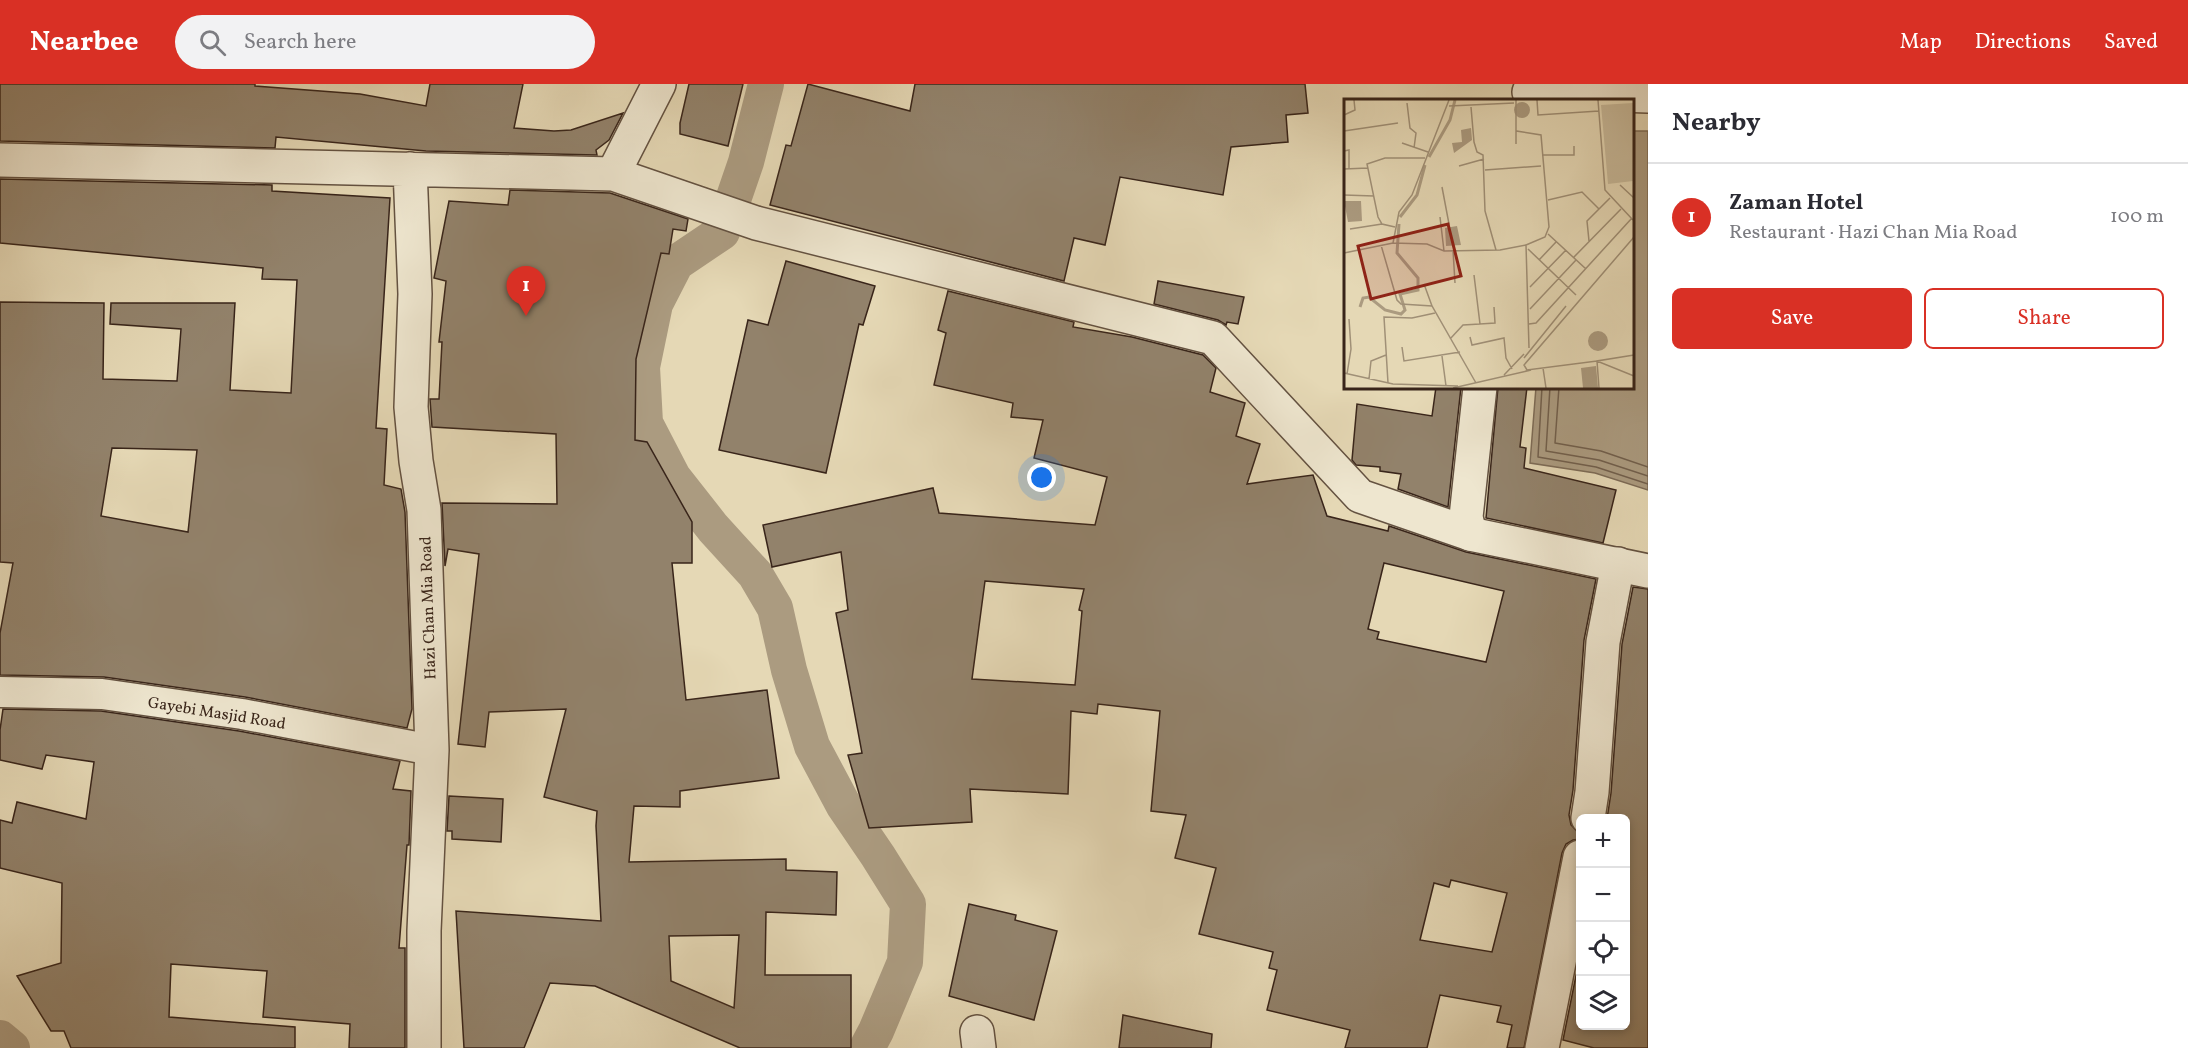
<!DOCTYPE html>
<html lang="en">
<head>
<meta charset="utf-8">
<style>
  :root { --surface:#fff; --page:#f2f2f3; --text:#2b2b33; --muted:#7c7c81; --line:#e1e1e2; --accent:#d93025 }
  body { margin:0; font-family:Vollkorn,serif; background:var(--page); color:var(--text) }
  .controls { position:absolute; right:18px; bottom:18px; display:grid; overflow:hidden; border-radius:9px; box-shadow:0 3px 9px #0003 }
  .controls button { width:54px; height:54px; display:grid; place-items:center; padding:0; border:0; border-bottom:2px solid var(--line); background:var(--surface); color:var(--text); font:30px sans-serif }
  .you { position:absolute; left:1042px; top:394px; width:21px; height:21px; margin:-15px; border:4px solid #fff; border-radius:50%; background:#1a73e8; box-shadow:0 0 0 9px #1a73e833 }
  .badge { display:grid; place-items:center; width:39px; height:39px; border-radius:50%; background:var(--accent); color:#fff; font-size:20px; font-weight:700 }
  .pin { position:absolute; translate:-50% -50px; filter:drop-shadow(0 2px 3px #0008) }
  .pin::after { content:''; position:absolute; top:32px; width:21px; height:18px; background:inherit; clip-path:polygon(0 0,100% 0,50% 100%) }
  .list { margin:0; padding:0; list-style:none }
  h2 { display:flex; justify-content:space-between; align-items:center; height:78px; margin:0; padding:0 24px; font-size:26px }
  h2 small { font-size:20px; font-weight:400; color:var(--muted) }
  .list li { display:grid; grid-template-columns:39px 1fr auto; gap:18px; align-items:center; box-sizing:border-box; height:108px; padding:0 24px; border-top:2px solid var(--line) }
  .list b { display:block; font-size:22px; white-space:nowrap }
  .list p { margin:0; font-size:20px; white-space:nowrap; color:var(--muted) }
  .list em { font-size:20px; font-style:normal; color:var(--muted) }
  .actions { display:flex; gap:12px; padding:18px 24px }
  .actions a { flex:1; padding:14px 0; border:2px solid var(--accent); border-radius:9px; text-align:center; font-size:21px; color:var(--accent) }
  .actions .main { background:var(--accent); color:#fff }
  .icon { flex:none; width:33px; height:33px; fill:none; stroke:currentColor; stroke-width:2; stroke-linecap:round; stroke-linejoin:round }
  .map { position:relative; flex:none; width:1648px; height:964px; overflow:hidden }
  header { display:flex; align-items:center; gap:36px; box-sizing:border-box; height:84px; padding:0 30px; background:var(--accent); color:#fff }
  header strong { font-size:28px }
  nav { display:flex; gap:33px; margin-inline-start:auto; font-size:21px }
  .search { width:420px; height:54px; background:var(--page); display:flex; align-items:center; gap:15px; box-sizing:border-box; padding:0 21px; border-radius:33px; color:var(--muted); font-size:22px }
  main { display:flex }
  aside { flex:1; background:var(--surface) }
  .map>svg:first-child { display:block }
  .water { fill:#ab9b80; stroke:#7d6c57; stroke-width:1.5 }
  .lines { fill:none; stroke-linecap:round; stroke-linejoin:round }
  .shore { stroke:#72604d; stroke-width:1.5 }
  .canal { stroke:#ab9b80; stroke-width:36 }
  .building { fill:#92826b; stroke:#39251a; stroke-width:1.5; fill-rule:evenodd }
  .pedestrian-casing { stroke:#645241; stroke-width:33 }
  .minor-casing { stroke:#645241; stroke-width:36 }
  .tertiary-casing { stroke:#645241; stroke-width:36 }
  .pedestrian { stroke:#eee6cf; stroke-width:30 }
  .minor { stroke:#eee6cf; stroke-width:33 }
  .tertiary { stroke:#eee6cf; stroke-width:33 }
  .labels { text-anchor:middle; stroke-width:6; stroke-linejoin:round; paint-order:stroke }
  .street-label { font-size:16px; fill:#39251a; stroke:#eee6cf }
  .inset-river { fill:none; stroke:#ab9b80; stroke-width:3 }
  .inset-road { fill:none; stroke:#a09077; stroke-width:1.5 }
  .view { fill:#8f2418; fill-opacity:0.15; stroke:#8f2418; stroke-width:3 }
  .inset-edge { fill:none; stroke:#39251a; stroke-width:3 }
</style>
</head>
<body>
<header>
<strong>Nearbee</strong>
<div class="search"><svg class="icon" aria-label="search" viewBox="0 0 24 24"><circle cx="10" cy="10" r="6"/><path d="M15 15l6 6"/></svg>Search here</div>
<nav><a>Map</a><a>Directions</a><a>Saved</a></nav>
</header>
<main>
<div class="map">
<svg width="1648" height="964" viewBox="0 0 1648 964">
  <rect width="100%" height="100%" fill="#e5d8b5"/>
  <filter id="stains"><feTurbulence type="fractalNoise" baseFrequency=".00333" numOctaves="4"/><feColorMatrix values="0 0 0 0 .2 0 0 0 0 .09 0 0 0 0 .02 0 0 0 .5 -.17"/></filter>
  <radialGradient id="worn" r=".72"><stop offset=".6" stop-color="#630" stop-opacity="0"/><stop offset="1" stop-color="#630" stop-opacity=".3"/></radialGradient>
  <!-- water -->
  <path class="water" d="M 1632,47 L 1648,47 L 1648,406 L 1595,389 L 1530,379 L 1536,303 L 1632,303 Z"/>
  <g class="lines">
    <!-- shore -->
    <path class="shore" d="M 1542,303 L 1538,373 L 1596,383 L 1648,400
      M 1550,303 L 1546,367 L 1599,376 L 1648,392
      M 1559,303 L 1555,359 L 1601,367 L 1648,383"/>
    <!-- canal -->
    <path class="canal" d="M 766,0 L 746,78 L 722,148 L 676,179 L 655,220 L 642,283 L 645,339 L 673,393 L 713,444 L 755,490 L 775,524 L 789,586 L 812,662 L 844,722 L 878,772 L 908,820 L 905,878 L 876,947 L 867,964
      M 0,954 L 12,964"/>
  </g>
  <!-- building -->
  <path class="building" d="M 0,0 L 255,0 L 255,2 L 360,10 L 426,22 L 430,0 L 523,0 L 514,44 L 554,47 L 571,46 L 623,29 L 609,56 L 596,66 L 597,71 L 426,67 L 276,53 L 275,64 L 0,57 Z
    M 689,0 L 743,0 L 728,62 L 680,50 L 680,39 Z
    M 808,0 L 910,27 L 915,0 L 1305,0 L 1308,29 L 1286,31 L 1288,58 L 1231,63 L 1223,111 L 1120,93 L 1105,161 L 1074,154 L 1064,197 L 770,121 L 786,61 L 791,62 Z
    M 0,95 L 272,101 L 272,107 L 390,114 L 376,344 L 387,345 L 384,401 L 401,405 L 405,428 L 412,625 L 407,644 L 245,613 L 104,593 L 0,591 L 0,549 L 13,479 L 0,478 L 0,218 L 104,219 L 103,295 L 177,297 L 181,245 L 110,240 L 111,219 L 235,219 L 230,306 L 291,309 L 297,196 L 262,195 L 263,184 L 0,159 ZM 112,364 L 197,366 L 188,448 L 101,432 Z
    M 510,106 L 610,109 L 688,135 L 686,147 L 673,145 L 669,170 L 661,169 L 636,275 L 635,356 L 647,358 L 692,438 L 692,479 L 672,479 L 686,616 L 767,606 L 779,694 L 680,707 L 680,723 L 634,722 L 629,778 L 786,775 L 786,786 L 837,788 L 836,831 L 766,828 L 765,891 L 851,891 L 851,964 L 740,964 L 595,902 L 550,899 L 524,964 L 464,964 L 456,827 L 601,837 L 596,742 L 597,727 L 544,713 L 566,625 L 489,628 L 485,663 L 458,660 L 479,470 L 448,465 L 445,482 L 442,419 L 557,420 L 556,350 L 432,343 L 430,315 L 439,315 L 442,258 L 439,258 L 446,197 L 434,194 L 449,117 L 508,121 ZM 739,851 L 734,924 L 671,897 L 669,852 Z
    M 786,177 L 875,202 L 863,241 L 859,240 L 826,389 L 719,366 L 748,236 L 768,241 Z
    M 1158,197 L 1244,213 L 1238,240 L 1227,238 L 1226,241 L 1218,236 L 1154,220 Z
    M 948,207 L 1074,238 L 1073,243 L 1132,253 L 1203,271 L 1216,284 L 1210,308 L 1245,319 L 1236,352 L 1260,360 L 1247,400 L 1313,391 L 1327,432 L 1388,447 L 1389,442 L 1466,468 L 1596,495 L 1584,556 L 1573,706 L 1569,731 L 1571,741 L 1581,751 L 1581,755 L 1573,756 L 1566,760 L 1562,769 L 1524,964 L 1507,964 L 1512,941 L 1497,938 L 1501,922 L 1440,911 L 1427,964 L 1345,964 L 1350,946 L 1267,926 L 1277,886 L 1269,884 L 1273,868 L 1199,850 L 1216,784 L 1175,774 L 1186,731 L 1151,727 L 1160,627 L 1098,620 L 1097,630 L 1071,627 L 1068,710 L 970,705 L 972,738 L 869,744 L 848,671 L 862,669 L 836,529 L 848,526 L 841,468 L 772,483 L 763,441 L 933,404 L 939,429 L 1095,441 L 1107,393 L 1034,374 L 1043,336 L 1011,333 L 1013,319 L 934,301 L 946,249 L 938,246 ZM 1384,479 L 1504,507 L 1486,578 L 1377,555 L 1379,548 L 1368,545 ZM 985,497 L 1084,505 L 1079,526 L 1082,527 L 1075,601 L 972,595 ZM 1451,796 L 1507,809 L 1492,868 L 1420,856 L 1434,799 L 1449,803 Z
    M 1436,303 L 1461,303 L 1448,423 L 1398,405 L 1401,390 L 1380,387 L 1380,383 L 1356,381 L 1352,376 L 1357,320 L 1432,332 Z
    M 1498,303 L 1527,303 L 1520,363 L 1526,364 L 1524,384 L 1616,406 L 1603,459 L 1486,434 Z
    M 1633,503 L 1648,505 L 1648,964 L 1594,964 L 1563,956 L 1581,867 L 1581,942 L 1626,942 L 1626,735 L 1607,735 L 1611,709 L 1622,560 Z
    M 3,625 L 101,627 L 239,647 L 400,677 L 393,705 L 411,707 L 409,761 L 407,761 L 399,864 L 405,864 L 405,964 L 349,964 L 350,940 L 263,933 L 267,887 L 171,880 L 169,933 L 295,943 L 295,964 L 71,964 L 64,947 L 51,947 L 17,892 L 61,879 L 62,799 L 0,784 L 0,736 L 12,739 L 17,718 L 86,735 L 94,678 L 46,671 L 42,685 L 0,676 L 0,646 Z
    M 449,712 L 503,715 L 501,758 L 452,755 L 452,747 L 447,747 Z
    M 969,820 L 1016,831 L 1015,836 L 1057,847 L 1034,936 L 949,912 Z
    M 1123,931 L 1212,950 L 1211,964 L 1119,964 Z"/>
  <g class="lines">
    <!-- pedestrian casing -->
    <g class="pedestrian-casing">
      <path id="pedestrian" d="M 0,608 L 102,610 L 242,630 L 432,666"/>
    </g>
    <!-- minor casing -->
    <g class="minor-casing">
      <path id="minor" d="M 1529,8 L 1648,12
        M 1470,450 L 1466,433 L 1480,303
        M 1588,734 L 1592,708 L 1603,558 L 1618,480
        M 977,948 L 979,964
        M 1542,964 L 1580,773"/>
    </g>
    <!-- tertiary casing -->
    <g class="tertiary-casing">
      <path id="tertiary" d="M 0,76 L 613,90 L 756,139 L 1213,254 L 1360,412 L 1470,450 L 1648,487
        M 410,85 L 415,210 L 411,323 L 416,377 L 424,426 L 432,666 L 424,847 L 424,964
        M 613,90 L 659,0"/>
    </g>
    <!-- pedestrian -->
    <use href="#pedestrian" class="pedestrian"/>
    <!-- minor -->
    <use href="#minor" class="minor"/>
    <!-- tertiary -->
    <use href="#tertiary" class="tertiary"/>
  </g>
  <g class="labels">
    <!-- street labels -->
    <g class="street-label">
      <text transform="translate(427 524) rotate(-92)" y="6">Hazi Chan Mia Road</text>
      <text transform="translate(217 628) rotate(9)" y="6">Gayebi Masjid Road</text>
    </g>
  </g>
  <!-- overview -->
  <g transform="translate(1344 15)">
    <rect width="290" height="290" fill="#e5d8b5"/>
    <path d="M 289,4 L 289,82 L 264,85 L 257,6 Z" fill="#c8ba9b"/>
    <path d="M170 11a8 8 0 1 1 16 0a8 8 0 1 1-16 0ZM 127,29 L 128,41 L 110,54 L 108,44 L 118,43 L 117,31 ZM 0,102 L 17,102 L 18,122 L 4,123 ZM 113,127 L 117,146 L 102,147 L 101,129 ZM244 242a10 10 0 1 1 20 0a10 10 0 1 1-20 0ZM 252,267 L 254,289 L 239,289 L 237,269 Z" fill="#ab9b80"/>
    <path class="inset-river" d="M 85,58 L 106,21 L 111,1M 56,118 L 73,96 L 81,66M 16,208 L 19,199 L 25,198 L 41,211 L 57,215 L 61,211 L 56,195 L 74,191 L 74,179 L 53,154 L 55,125"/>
    <path class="inset-road" d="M 193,1 L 194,16 L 255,12M 254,1 L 261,91 L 289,121M 63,4 L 66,29 L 72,34 L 70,49M 105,7 L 170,4M 127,8 L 130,43 L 133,53 L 139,56 L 141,112 L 152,151M 0,16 L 11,11 L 10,1M 0,32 L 54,24M 172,32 L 172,1M 58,44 L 84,53M 172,45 L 172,32 L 197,36 L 205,128 L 201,138 L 182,146M 0,52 L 5,51 L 5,70M 198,56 L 230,56 L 230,47M 115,67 L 140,60M 0,70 L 24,69M 141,71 L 197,67M 276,86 L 290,99M 0,96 L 30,97M 204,101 L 238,93 L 255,110M 96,118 L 100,152M 97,127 L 105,125 L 98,88M 51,128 L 38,125 L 34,118 L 23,65 L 41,59 L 81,59M 6,130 L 38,125M 204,135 L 242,170M 290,138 L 180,266 L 183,271 L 253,262 L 290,277M 245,142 L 243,122 L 266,99M 49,144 L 55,113 L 68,96 L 105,1M 37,146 L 53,201 L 57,205 L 88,207 L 132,284M 184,150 L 232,196M 109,151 L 111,184M 0,154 L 49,144 L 83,145 L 100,152 L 156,151 L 182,146 L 185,249M 230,158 L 277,110M 195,161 L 212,143M 130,176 L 136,225 L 151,224 L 150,208M 80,185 L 88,207M 186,188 L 222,151M 186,210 L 232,161M 185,225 L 192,224 L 288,119M 126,238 L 128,246 L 160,239 L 162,259 L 168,270M 106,240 L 119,226 L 136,225M 58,248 L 60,262 L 116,253M 98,257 L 102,287M 180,259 L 222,207M 199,269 L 202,289M 0,274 L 49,285 L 114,287M 3,275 L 7,250 L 5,220M 160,276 L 180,255M 25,280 L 27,262 L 42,256M 44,284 L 40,218 L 68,219 L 91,214M 109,289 L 187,271M 255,289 L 253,262 L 290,256"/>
    <path class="view" d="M 104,125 L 117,177 L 27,200 L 14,147 Z"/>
    <rect width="290" height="290" class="inset-edge"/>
  </g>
  <rect width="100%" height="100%" filter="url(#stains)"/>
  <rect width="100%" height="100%" fill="url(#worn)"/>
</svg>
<div class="controls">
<button>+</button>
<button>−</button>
<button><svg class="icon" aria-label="locate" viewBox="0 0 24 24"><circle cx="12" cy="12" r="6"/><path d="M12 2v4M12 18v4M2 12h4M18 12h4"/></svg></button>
<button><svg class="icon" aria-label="layers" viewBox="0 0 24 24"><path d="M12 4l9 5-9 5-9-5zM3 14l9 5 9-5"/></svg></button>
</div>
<div class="you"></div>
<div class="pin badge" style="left:526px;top:232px">1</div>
</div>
<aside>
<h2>Nearby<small></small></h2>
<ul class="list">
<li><span class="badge">1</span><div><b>Zaman Hotel</b><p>Restaurant · Hazi Chan Mia Road</p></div><em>100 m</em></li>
</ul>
<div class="actions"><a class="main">Save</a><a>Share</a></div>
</aside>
</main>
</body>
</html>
